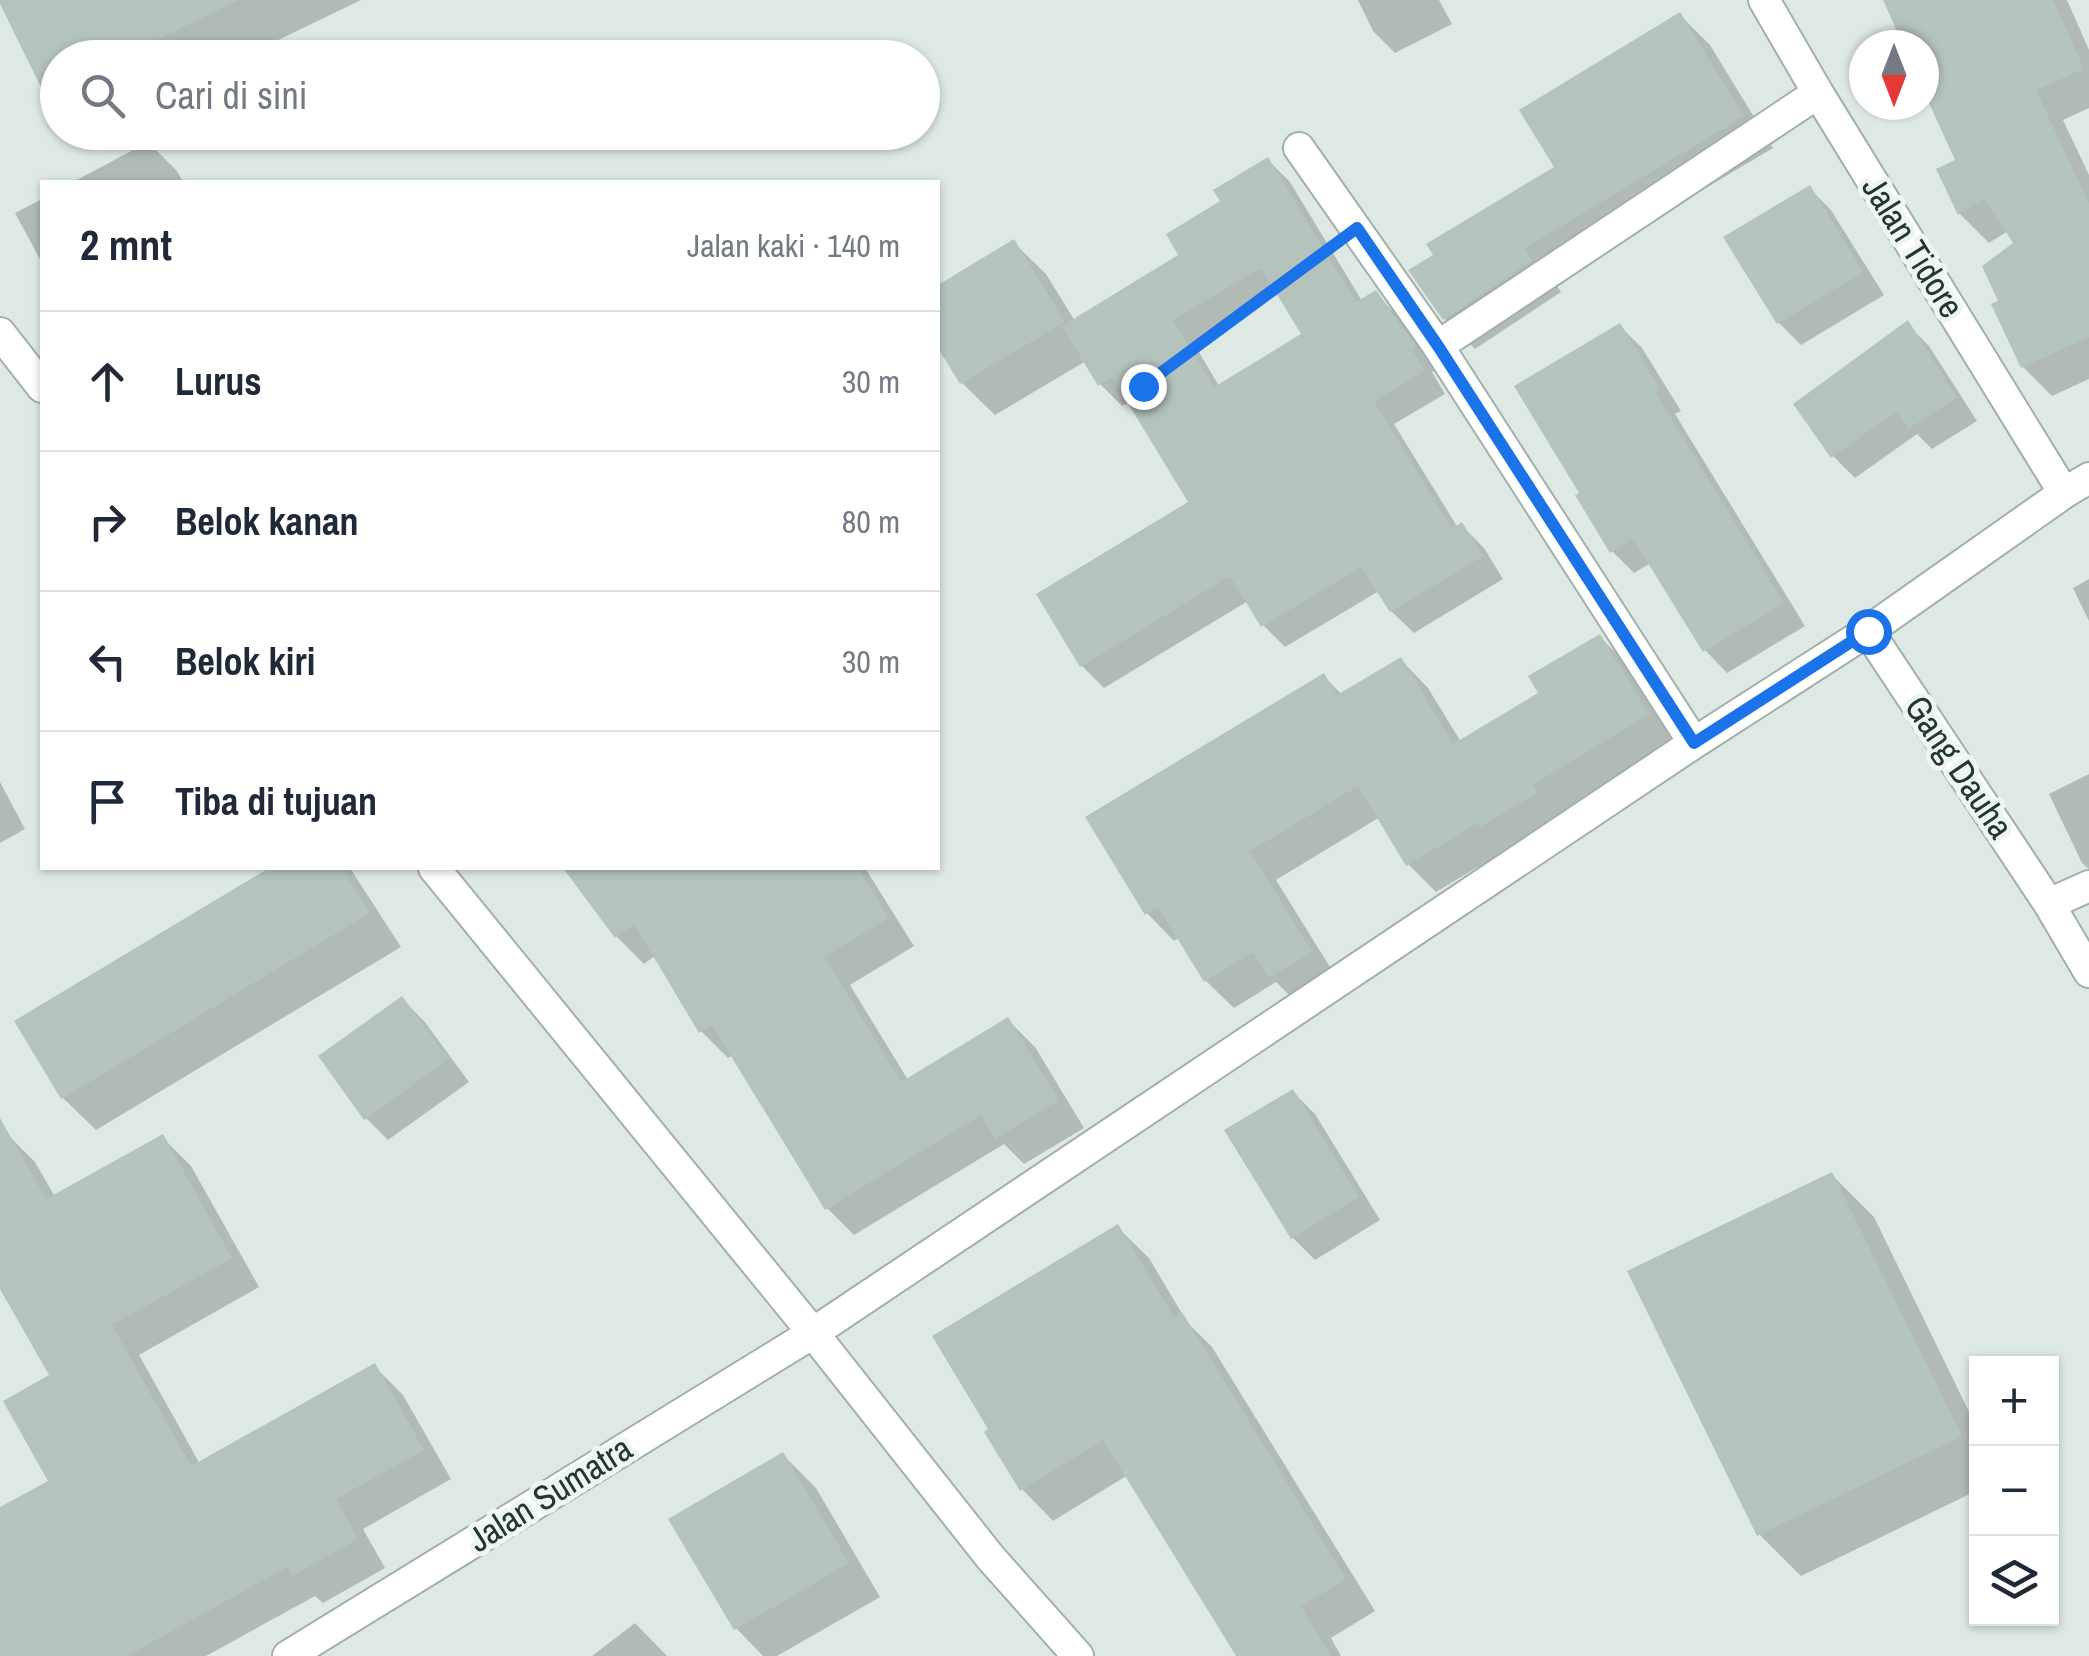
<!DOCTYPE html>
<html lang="id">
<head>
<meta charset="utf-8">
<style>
  :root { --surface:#fff; --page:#f6f6f7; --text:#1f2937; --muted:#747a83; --line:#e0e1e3 }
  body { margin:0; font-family:"Archivo Narrow",sans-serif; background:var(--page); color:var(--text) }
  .controls { position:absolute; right:30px; bottom:30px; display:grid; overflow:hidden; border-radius:0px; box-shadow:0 2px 8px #0004 }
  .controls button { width:90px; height:90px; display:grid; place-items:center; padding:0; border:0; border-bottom:2px solid var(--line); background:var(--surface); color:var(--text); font:50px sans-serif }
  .compass { position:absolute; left:1849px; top:30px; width:90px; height:90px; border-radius:50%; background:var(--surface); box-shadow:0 2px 8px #0004; rotate:180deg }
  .stop { position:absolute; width:30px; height:30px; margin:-22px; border:8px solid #1a73e8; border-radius:50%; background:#fff }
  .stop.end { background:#1a73e8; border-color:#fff; box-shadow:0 2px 10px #0008 }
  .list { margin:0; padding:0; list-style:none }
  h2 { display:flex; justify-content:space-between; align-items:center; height:130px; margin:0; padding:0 40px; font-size:42px }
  h2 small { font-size:32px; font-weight:400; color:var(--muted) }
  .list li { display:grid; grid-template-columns:65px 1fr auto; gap:30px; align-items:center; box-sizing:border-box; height:140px; padding:0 40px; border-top:2px solid var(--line) }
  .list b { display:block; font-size:38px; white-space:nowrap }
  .list em { font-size:32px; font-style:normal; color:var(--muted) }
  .icon { flex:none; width:55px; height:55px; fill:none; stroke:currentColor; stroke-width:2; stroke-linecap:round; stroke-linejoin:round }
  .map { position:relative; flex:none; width:2089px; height:1656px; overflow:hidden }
  .search { position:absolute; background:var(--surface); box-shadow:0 2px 8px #0004; left:40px; top:40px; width:900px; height:110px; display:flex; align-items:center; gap:25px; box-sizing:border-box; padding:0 35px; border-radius:55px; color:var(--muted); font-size:38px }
  .panel { position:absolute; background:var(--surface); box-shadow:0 2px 8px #0004; left:40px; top:180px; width:900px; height:690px; border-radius:0px }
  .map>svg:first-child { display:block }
  .shadow { fill:#0003; fill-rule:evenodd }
  .building { fill:#b5c3bd; fill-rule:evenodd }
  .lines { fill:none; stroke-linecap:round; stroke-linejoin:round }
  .minor-casing { stroke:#a3b0aa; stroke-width:34 }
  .path { stroke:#83a99b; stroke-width:6; stroke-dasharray:5 8; stroke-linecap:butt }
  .minor { stroke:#fff; stroke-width:30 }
  .route { stroke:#1a73e8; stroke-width:12 }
  .labels { text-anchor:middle; stroke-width:10; stroke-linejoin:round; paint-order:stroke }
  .street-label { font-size:35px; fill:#223730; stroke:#eff6f2 }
</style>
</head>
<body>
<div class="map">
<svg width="2089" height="1656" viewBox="0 0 2089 1656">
  <rect width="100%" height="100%" fill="#dfe9e4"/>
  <!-- shadow -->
  <path class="shadow" d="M 1,0 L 361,0 L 241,58 L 58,58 Z
    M 1358,0 L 1439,0 L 1452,24 L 1395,53 L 1373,31 Z
    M 1885,0 L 2067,0 L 2089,50 L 2089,108 L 2063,120 L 2089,175 L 2089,379 L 2052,396 L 2023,367 L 2001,302 L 2017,244 L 2008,231 L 1989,243 L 1960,214 L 1958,161 L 1924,85 L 1924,45 L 1906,45 Z
    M 1680,15 L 1710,45 L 1773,148 L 1553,279 L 1561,292 L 1475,349 L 1445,319 L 1557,167 Z
    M 148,142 L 177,171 L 183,182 L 73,182 Z
    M 1268,160 L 1290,182 L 1362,301 L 1375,293 L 1397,315 L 1436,370 L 1432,372 L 1445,394 L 1394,424 L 1458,528 L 1462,526 L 1484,548 L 1503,579 L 1414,633 L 1391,611 L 1379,591 L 1285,647 L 1263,625 L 1248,601 L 1104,688 L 1082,666 L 1192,503 L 1130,402 L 1122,406 L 1100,384 L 1086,361 L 995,415 L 962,383 L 938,343 L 938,287 L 1013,242 L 1046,274 L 1075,321 L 1182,256 L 1224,202 ZM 1278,292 L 1305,335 L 1219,386 L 1193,342 Z
    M 1809,188 L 1831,210 L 1884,295 L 1801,345 L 1779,323 L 1727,238 Z
    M 42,199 L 42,263 L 15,213 Z
    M 1907,324 L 1929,346 L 1977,421 L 1932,449 L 1917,434 L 1855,478 L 1833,456 Z
    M 1620,326 L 1642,348 L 1681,411 L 1675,414 L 1805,626 L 1727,673 L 1705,650 L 1651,563 L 1634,573 L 1612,551 Z
    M 2089,579 L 2089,621 L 2073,588 Z
    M 1600,637 L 1627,664 L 1675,743 L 1558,814 L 1563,821 L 1509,853 L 1506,850 L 1436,892 L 1408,864 L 1380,817 L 1276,880 L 1338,980 L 1298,1004 L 1276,982 L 1234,1008 L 1206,981 L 1180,937 L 1174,941 L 1147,913 L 1324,676 L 1342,695 L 1401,660 L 1428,688 L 1461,742 L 1541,694 Z
    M 2089,774 L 2089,869 L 2082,863 L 2049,794 Z
    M 0,782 L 25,829 L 0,843 Z
    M 274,868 L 350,868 L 401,947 L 96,1130 L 63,1098 L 17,1022 Z
    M 567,868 L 770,868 L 781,882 L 805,868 L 865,868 L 914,946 L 850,985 L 908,1080 L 1008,1020 L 1035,1047 L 1084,1128 L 1024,1164 L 1004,1144 L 854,1235 L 827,1208 L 733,1055 L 728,1058 L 701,1031 L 656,955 L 644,964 L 617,937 Z
    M 402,999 L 424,1021 L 469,1082 L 388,1140 L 366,1118 Z
    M 1293,1092 L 1315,1114 L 1380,1220 L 1315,1260 L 1293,1238 Z
    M 6,1133 L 35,1162 L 55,1197 L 162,1137 L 191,1166 L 259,1287 L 139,1355 L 200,1464 L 374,1366 L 403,1395 L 451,1479 L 363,1529 L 385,1568 L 323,1603 L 315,1596 L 206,1656 L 0,1656 L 0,1510 L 51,1482 L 52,1376 L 0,1284 L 0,1136 Z
    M 1832,1175 L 1874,1217 L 1976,1426 L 1976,1491 L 1801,1576 L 1759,1534 Z
    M 1117,1227 L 1149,1258 L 1187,1322 L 1212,1347 L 1375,1611 L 1331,1638 L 1341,1656 L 1239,1656 L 1128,1475 L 1053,1521 L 1022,1489 Z
    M 783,1455 L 816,1488 L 880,1597 L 777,1656 L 763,1656 L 736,1628 Z
    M 635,1623 L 667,1656 L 592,1656 Z"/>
  <!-- building -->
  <path class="building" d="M 0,0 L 239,0 L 119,58 L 58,58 L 58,122 L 0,4 Z
    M 1883,0 L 2053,0 L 2084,69 L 2036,90 L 2089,204 L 2089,337 L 2021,368 L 1991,304 L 1998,301 L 1982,266 L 2013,243 L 1984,199 L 1958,215 L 1936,169 L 1955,160 L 1924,92 L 1924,45 L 1903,45 Z
    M 1680,12 L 1744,116 L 1525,248 L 1532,261 L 1443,320 L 1408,270 L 1433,255 L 1426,244 L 1554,167 L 1519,110 Z
    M 1268,157 L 1356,302 L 1376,290 L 1416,347 L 1412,350 L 1425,371 L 1374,401 L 1452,529 L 1462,522 L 1483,556 L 1390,612 L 1361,567 L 1261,627 L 1230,576 L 1080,667 L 1036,594 L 1188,502 L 1112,377 L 1098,386 L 1062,326 L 1178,255 L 1166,234 L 1220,201 L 1213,190 ZM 1261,268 L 1301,334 L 1214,387 L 1173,320 Z
    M 1810,185 L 1863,272 L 1777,324 L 1723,237 Z
    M 1014,239 L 1065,322 L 960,384 L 938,348 L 938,285 Z
    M 1908,320 L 1957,398 L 1908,429 L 1897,411 L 1831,458 L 1793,404 Z
    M 1620,323 L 1660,388 L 1655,392 L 1784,603 L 1703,652 L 1633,539 L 1610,553 L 1575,495 L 1579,493 L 1514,386 Z
    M 1600,634 L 1649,714 L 1533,785 L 1537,793 L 1480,827 L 1478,823 L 1406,866 L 1358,786 L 1250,851 L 1312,952 L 1269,978 L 1253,952 L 1204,982 L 1158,907 L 1145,915 L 1085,817 L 1324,673 L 1337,695 L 1401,657 L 1453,744 L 1538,693 L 1528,676 Z
    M 269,868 L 342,868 L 370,913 L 61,1099 L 14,1021 Z
    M 563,868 L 858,868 L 889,918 L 825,957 L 901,1082 L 1008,1017 L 1059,1100 L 995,1139 L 981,1115 L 825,1210 L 712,1025 L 699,1033 L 634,924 L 615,938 Z
    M 402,996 L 449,1059 L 364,1120 L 318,1056 Z
    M 1293,1089 L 1359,1197 L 1291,1239 L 1224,1130 Z
    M 0,1118 L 46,1199 L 163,1134 L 232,1258 L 112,1325 L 191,1466 L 375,1363 L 424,1450 L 336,1499 L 358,1539 L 292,1576 L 287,1567 L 127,1656 L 0,1656 L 0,1507 L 48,1481 L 3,1401 L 49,1375 L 0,1289 Z
    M 1832,1172 L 1962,1436 L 1757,1536 L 1627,1271 Z
    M 1118,1224 L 1174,1317 L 1182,1312 L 1346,1579 L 1301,1606 L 1331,1656 L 1236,1656 L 1103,1440 L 1020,1491 L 984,1432 L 988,1429 L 932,1336 Z
    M 783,1452 L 849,1563 L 734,1630 L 668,1519 Z"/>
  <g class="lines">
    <!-- minor casing -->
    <g class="minor-casing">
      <path id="minor" d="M 1764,0 L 1818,93 L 2064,493
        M 1299,148 L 1438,346 L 1694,743
        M 0,333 L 42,387
        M 1438,346 L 1818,93
        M 1868,631 L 2049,904 L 2089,972
        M 434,868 L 813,1333 L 990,1557 L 1078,1656
        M 2049,904 L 2089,886
        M 288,1656 L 813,1333 L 1694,743 L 1868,631 L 2064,493 L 2089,478"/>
    </g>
    <!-- path -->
    <path class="path" d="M 1143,386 L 1324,253"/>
    <!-- minor -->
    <use href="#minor" class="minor"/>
  </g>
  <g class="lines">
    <!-- route -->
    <path class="route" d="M 1143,386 L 1357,228 L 1438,346 L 1694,743 L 1868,631"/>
  </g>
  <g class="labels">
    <!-- street labels -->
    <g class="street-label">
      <text transform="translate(1913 247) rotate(58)" y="12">Jalan Tidore</text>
      <text transform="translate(1959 767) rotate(56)" y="12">Gang Dauha</text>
      <text transform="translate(550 1494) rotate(-32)" y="12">Jalan Sumatra</text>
    </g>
  </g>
</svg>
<div class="controls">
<button>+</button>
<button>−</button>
<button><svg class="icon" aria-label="layers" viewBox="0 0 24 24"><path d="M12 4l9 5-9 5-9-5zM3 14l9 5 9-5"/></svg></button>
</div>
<svg class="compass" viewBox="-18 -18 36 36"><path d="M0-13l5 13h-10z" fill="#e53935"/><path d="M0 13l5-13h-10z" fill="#747a83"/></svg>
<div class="stop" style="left:1868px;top:631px"></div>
<div class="stop end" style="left:1143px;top:386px"></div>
<div class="search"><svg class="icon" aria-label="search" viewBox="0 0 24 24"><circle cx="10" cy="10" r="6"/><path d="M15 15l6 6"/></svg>Cari di sini</div>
<section class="panel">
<h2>2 mnt<small>Jalan kaki · 140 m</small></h2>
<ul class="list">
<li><svg class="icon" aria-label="ahead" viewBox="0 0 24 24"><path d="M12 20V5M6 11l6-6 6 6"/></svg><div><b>Lurus</b></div><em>30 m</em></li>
<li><svg class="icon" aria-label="right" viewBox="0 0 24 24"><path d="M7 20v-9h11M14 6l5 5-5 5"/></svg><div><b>Belok kanan</b></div><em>80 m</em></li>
<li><svg class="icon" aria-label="left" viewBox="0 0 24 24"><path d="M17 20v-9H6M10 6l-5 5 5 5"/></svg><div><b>Belok kiri</b></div><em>30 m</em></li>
<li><svg class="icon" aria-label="arrive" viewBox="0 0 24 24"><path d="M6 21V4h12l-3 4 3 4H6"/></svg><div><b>Tiba di tujuan</b></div></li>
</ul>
</section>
</div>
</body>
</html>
